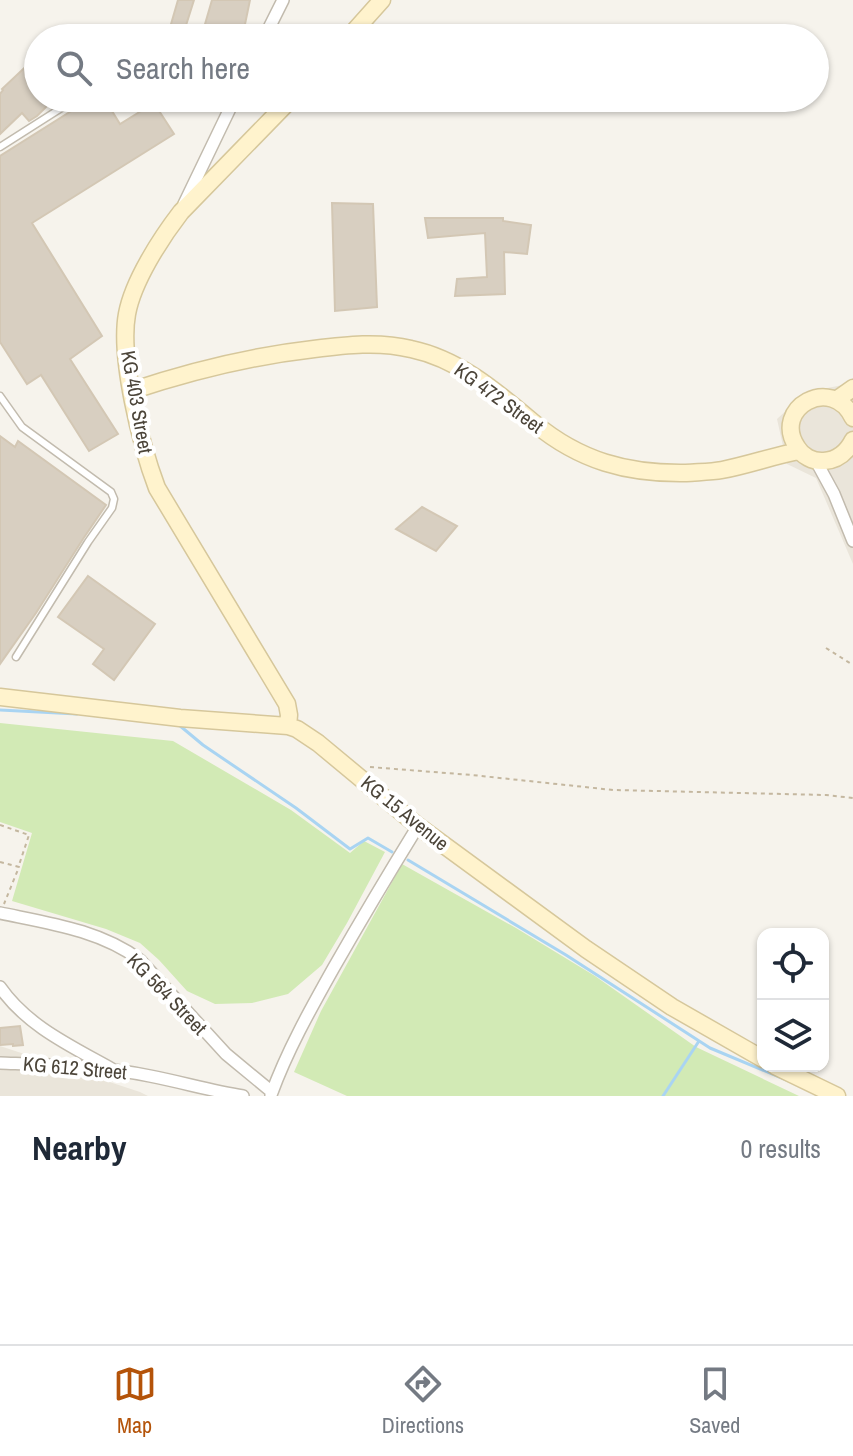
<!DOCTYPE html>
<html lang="en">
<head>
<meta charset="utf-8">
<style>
  :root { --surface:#fff; --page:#f2f2f3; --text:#1f2937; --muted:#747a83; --line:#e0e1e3; --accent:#b45309 }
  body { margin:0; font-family:"Archivo Narrow",sans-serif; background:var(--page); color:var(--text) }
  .controls { position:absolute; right:24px; bottom:24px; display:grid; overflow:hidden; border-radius:16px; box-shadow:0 2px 6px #0004 }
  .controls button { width:72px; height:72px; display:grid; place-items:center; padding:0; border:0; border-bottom:2px solid var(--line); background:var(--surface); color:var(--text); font:40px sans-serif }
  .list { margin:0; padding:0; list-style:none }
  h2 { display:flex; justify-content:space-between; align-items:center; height:104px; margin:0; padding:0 32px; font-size:34px }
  h2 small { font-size:26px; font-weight:400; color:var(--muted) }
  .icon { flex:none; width:44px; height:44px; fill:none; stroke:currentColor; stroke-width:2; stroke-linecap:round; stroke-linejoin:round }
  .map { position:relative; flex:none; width:853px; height:1096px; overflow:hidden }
  .search { position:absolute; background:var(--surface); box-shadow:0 2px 6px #0004; left:24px; right:24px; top:24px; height:88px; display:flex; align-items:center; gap:20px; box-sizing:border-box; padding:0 28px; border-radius:44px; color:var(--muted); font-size:30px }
  .sheet { height:248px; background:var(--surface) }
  nav { display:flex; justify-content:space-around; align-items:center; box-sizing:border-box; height:112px; border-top:2px solid var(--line); background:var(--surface); font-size:22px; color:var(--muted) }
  nav a { display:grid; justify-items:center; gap:4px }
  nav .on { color:var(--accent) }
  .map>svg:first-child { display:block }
  .residential { fill:#eae5da }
  .green { fill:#d2eab5 }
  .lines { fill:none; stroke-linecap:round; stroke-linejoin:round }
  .stream { stroke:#a9d4f2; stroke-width:3 }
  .building { fill:#d8cfc1; stroke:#d3c7b4; stroke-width:2 }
  .service-casing { stroke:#c2bbae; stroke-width:9 }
  .minor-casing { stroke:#c2bbae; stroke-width:14 }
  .secondary-casing { stroke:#d6c79b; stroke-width:19 }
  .path { stroke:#c4b79f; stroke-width:2; stroke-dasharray:4 4; stroke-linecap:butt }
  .service { stroke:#fff; stroke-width:6 }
  .minor { stroke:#fff; stroke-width:11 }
  .secondary { stroke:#fff3cd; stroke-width:16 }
  .labels { text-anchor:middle; stroke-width:8; stroke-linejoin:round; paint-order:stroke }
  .street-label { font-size:20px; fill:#4b4439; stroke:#fff }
</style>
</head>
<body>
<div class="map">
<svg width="853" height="1096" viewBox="0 0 853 1096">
  <rect width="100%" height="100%" fill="#f6f3ec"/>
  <!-- residential -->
  <path class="residential" d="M 853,378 L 853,564 L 816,478 L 787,464 L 777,419 L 806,392 L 843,385 Z
    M 0,1046 L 140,1092 L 148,1096 L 0,1096 Z"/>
  <!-- green -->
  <path class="green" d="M 0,723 L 173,741 L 291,810 L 350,853 L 364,841 L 385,852 L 347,923 L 322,965 L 288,994 L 252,1003 L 215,1004 L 187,991 L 159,960 L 140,943 L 106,929 L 12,901 L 32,833 L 0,822 Z
    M 402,864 L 516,928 L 595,976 L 696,1047 L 799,1096 L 347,1096 L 294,1072 L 321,1011 Z"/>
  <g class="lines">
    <!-- stream -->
    <path class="stream" d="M 0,710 L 77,714
      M 179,725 L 203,745 L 296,808 L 350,849 L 368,838 L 392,852
      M 408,860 L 566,955 L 710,1048 L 789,1081
      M 663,1096 L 699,1041"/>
  </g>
  <!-- building -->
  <path class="building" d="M 178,0 L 194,0 L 182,38 L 167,38 Z
    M 212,0 L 250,0 L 243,34 L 221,26 L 217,38 L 201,38 Z
    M 38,55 L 38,98 L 55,98 L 37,116 L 29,121 L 22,113 L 0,134 L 0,94 L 3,90 L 2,89 Z
    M 92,98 L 104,98 L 120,124 L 154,103 L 174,134 L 32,223 L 102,336 L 70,359 L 118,434 L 89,451 L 41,375 L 27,384 L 0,342 L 0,156 Z
    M 332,203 L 373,204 L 377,307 L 335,311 Z
    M 425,218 L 503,218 L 503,221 L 531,225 L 527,254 L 504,252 L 505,294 L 455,296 L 457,279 L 487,277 L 485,233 L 428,238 Z
    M 0,436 L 15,447 L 18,441 L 106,505 L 83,539 L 36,613 L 0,664 Z
    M 422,507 L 457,526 L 436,551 L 396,529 Z
    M 88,576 L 155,624 L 114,680 L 93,664 L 104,649 L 58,617 Z
    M 20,1026 L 23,1045 L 13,1046 L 13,1044 L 0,1045 L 0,1028 Z"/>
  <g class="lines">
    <!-- service casing -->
    <g class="service-casing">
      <path id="service" d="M 0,147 L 77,98
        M 0,396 L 22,427 L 111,492 L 114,499 L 112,508 L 88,542 L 16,657"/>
    </g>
    <!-- minor casing -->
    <g class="minor-casing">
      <path id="minor" d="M 264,38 L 283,0
        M 184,204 L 235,98
        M 816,461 L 834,494 L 853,541
        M 0,913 C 48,923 100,930 140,960 L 226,1054 L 272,1092
        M 0,987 C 27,1026 71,1046 112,1069
        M 0,1063 C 50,1065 101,1066 150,1076 C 181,1082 212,1091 243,1096
        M 271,1095 C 287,1051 310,1010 333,969 C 361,920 389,873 418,826"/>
    </g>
    <!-- secondary casing -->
    <g class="secondary-casing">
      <path id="secondary" d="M 348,38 L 382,0
        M 131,391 C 191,371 252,356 314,349 C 346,345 379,341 411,349 C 459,359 497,392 534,423 C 580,461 627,474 686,473 C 698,472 711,472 722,470 C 748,465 773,456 799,451
        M 836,400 L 853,388
        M 853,418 C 832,374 771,408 797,447 C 802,456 813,462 824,461 C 838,460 847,452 853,440
        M 0,697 L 180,718 L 288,726 L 297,729 L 318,743 L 418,826 L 586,949 L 672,1007 L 763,1059
        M 288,726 L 289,715 L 287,704 L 157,488 C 141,446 119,357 127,314 C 133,281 161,238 181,212 L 292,98
        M 775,1066 L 837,1096"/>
    </g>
    <!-- path -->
    <path class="path" d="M 826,648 L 853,665
      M 370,767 L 472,775 L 613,790 L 826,795 L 853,798
      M 0,825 L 29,835 L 19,865
      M 0,862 L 19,867 L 4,904"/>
    <!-- service -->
    <use href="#service" class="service"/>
    <!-- minor -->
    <use href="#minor" class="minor"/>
    <!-- secondary -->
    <use href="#secondary" class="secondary"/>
  </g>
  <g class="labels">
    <!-- street labels -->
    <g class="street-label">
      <text transform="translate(499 398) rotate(36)" y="7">KG 472 Street</text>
      <text transform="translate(137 402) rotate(80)" y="7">KG 403 Street</text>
      <text transform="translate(405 813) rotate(39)" y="7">KG 15 Avenue</text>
      <text transform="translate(167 994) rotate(46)" y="7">KG 564 Street</text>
      <text transform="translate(75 1068) rotate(5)" y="7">KG 612 Street</text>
    </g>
  </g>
</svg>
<div class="controls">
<button><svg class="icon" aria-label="locate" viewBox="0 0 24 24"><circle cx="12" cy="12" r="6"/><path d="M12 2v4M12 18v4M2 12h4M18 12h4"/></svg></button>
<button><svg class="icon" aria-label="layers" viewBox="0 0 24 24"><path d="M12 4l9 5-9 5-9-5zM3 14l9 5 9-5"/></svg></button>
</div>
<div class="search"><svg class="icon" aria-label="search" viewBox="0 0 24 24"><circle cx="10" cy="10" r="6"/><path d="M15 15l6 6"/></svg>Search here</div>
</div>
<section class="sheet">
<h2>Nearby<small>0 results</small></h2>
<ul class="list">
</ul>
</section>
<nav>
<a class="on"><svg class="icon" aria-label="map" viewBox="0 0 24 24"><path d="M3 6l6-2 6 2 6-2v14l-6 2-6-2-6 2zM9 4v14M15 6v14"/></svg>Map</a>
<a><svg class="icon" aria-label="directions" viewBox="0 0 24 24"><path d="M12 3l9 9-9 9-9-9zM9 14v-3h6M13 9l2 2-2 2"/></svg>Directions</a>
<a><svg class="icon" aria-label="saved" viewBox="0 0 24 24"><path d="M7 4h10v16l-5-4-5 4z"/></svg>Saved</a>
</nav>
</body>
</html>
